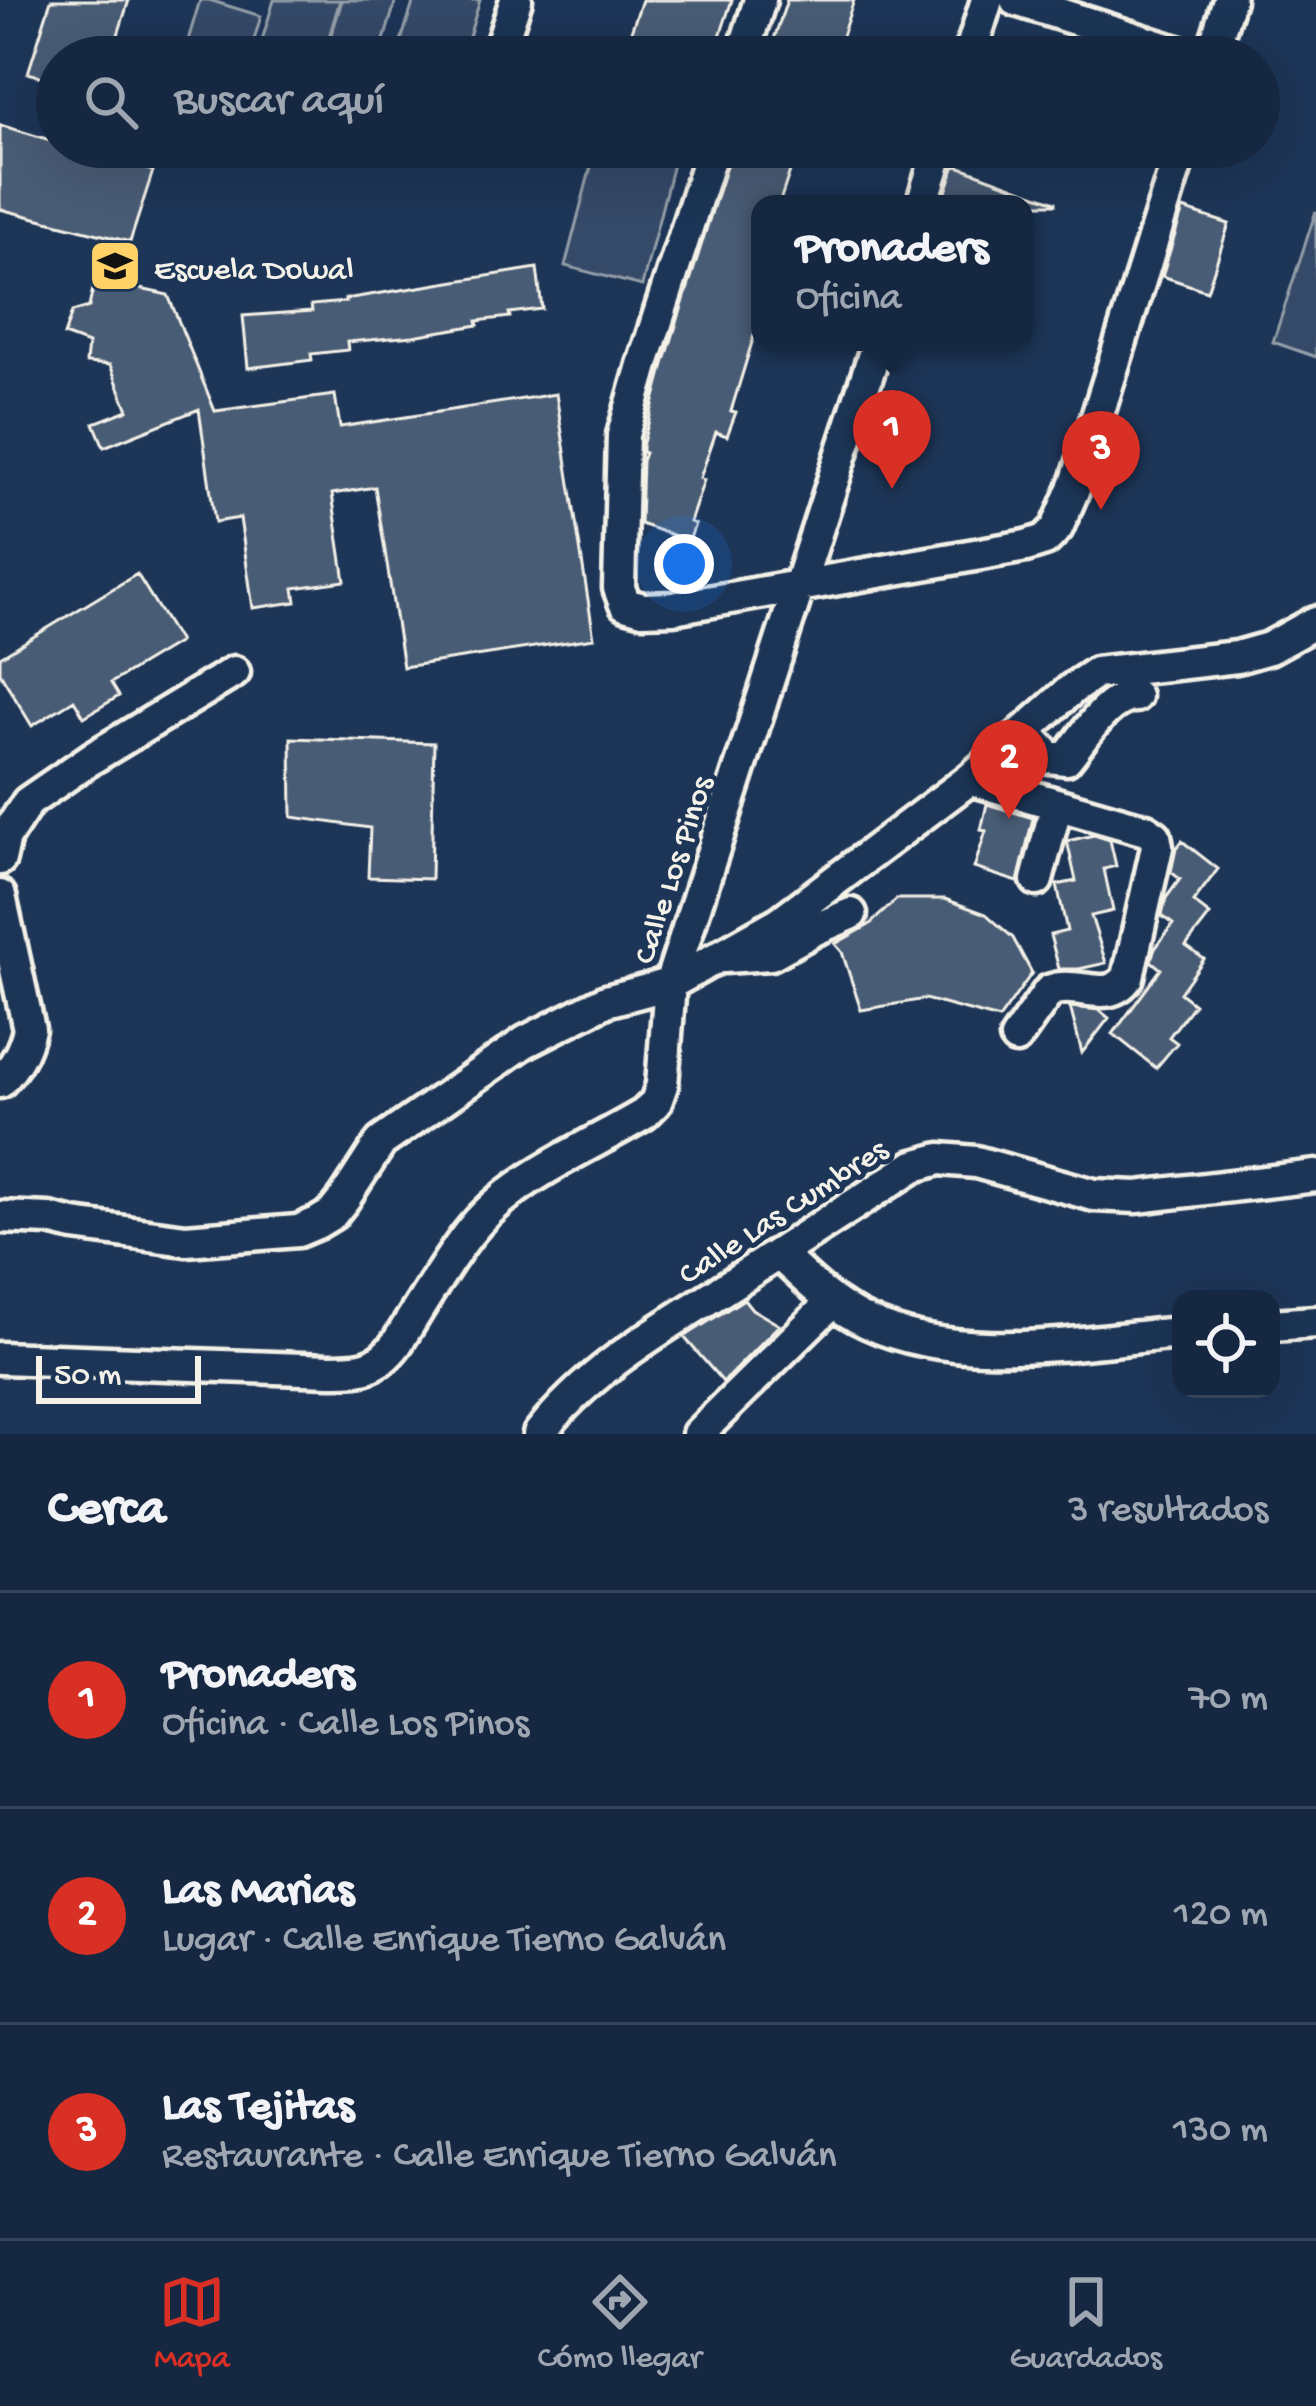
<!DOCTYPE html>
<html lang="es">
<head>
<meta charset="utf-8">
<style>
  :root { --surface:#162841; --page:#23344c; --text:#f1f3f6; --muted:#9ea6b1; --line:#35445a; --accent:#d93025 }
  body { margin:0; font-family:"Gochi Hand",sans-serif; background:var(--page); color:var(--text) }
  .controls { position:absolute; right:36px; bottom:36px; display:grid; overflow:hidden; border-radius:24px; box-shadow:0 12px 48px #0002 }
  .controls button { width:108px; height:108px; display:grid; place-items:center; padding:0; border:0; border-bottom:3px solid var(--line); background:var(--surface); color:var(--text); font:60px sans-serif }
  .scale { position:absolute; left:36px; bottom:30px; width:165px; box-sizing:border-box; padding-left:12px; border:6px solid #f4f1e8; border-top:0; font-size:33px; line-height:42px; white-space:nowrap; color:#f4f1e8; -webkit-text-stroke:9px #1d3557; paint-order:stroke }
  .you { position:absolute; left:684px; top:564px; width:42px; height:42px; margin:-30px; border:9px solid #fff; border-radius:50%; background:#1a73e8; box-shadow:0 0 0 18px #1a73e833 }
  .badge { display:grid; place-items:center; width:78px; height:78px; border-radius:50%; background:var(--accent); color:#fff; font-size:39px; font-weight:700 }
  .pin { position:absolute; translate:-50% -99px; filter:drop-shadow(0 3px 6px #0008) }
  .pin::after { content:''; position:absolute; top:63px; width:42px; height:36px; background:inherit; clip-path:polygon(0 0,100% 0,50% 100%) }
  .popup { position:absolute; left:751px; top:195px; width:282px; height:156px; box-sizing:border-box; display:grid; place-content:center; border-radius:24px; background:var(--surface); filter:drop-shadow(0 3px 9px #0005); font-size:39px; white-space:nowrap; color:var(--muted) }
  .popup b { font-size:45px; color:var(--text) }
  .popup::after { content:''; position:absolute; left:50%; top:100%; margin-left:-24px; border:24px solid transparent; border-top-color:var(--surface) }
  .list { margin:0; padding:0; list-style:none }
  h2 { display:flex; justify-content:space-between; align-items:center; height:156px; margin:0; padding:0 48px; font-size:51px }
  h2 small { font-size:39px; font-weight:400; color:var(--muted) }
  .list li { display:grid; grid-template-columns:78px 1fr auto; gap:36px; align-items:center; box-sizing:border-box; height:216px; padding:0 48px; border-top:3px solid var(--line) }
  .list b { display:block; font-size:45px; white-space:nowrap }
  .list p { margin:0; font-size:39px; white-space:nowrap; color:var(--muted) }
  .list em { font-size:39px; font-style:normal; color:var(--muted) }
  .icon { flex:none; width:66px; height:66px; fill:none; stroke:currentColor; stroke-width:2; stroke-linecap:round; stroke-linejoin:round }
  .map { position:relative; flex:none; width:1316px; height:1434px; overflow:hidden }
  .search { position:absolute; background:var(--surface); box-shadow:0 12px 48px #0002; left:36px; right:36px; top:36px; height:132px; display:flex; align-items:center; gap:30px; box-sizing:border-box; padding:0 42px; border-radius:66px; color:var(--muted); font-size:45px }
  .sheet { height:804px; background:var(--surface) }
  nav { display:flex; justify-content:space-around; align-items:center; box-sizing:border-box; height:168px; border-top:3px solid var(--line); background:var(--surface); font-size:33px; color:var(--muted) }
  nav a { display:grid; justify-items:center; gap:6px }
  nav .on { color:var(--accent) }
  .map>svg:first-child { display:block }
  .green { fill:#354a67; stroke:#949ea8; stroke-width:3 }
  .building { fill:#485b74; stroke:#f4f1e8; stroke-width:3 }
  .lines { fill:none; stroke-linecap:round; stroke-linejoin:round }
  .minor-casing { stroke:#f4f1e8; stroke-width:39 }
  .minor { stroke:#1d3557; stroke-width:30 }
  .labels { text-anchor:middle; stroke-width:10; stroke-linejoin:round; paint-order:stroke }
  .poi-label { font-size:33px; fill:#f4f1e8; stroke:#1d3557; text-anchor:start }
  .street-label { font-size:33px; fill:#f4f1e8; stroke:#1d3557 }
</style>
</head>
<body>
<div class="map">
<svg width="1316" height="1434" viewBox="0 0 1316 1434">
  <rect width="100%" height="100%" fill="#1d3557"/>
  <filter id="ink" filterUnits="userSpaceOnUse"><feTurbulence type="fractalNoise" baseFrequency=".00833" numOctaves="2"/><feDisplacementMap in="SourceGraphic" scale="24" xChannelSelector="R" yChannelSelector="G"/><feConvolveMatrix kernelMatrix="1 2 1 2 8 2 1 2 1" color-interpolation-filters="sRGB"/></filter>
  <g filter="url(#ink)">
    <!-- green -->
    <path class="green" d="M 200,0 L 209,0 L 261,16 L 249,57 L 183,57 Z
      M 274,0 L 340,0 L 323,57 L 257,57 Z
      M 342,0 L 396,0 L 379,57 L 325,57 Z
      M 414,0 L 480,0 L 463,57 L 454,57 L 401,41 Z
      M 596,147 L 680,147 L 674,160 L 642,286 L 565,266 Z
      M 1316,211 L 1316,357 L 1273,342 Z"/>
    <!-- building -->
    <path class="building" d="M 51,0 L 129,0 L 111,57 L 57,57 L 57,81 L 28,73 Z
      M 642,0 L 732,0 L 713,57 L 622,57 Z
      M 787,0 L 854,0 L 835,57 L 768,57 Z
      M 0,125 L 57,142 L 57,147 L 74,147 L 153,171 L 130,242 L 0,209 Z
      M 732,147 L 798,147 L 779,204 L 760,204 L 760,316 L 731,411 L 736,412 L 727,436 L 716,432 L 700,478 L 704,480 L 690,522 L 695,524 L 689,541 L 640,524 L 642,461 L 645,453 L 642,452 L 642,446 L 664,364 Z
      M 955,165 L 1056,202 L 1056,204 L 942,204 Z
      M 1183,209 L 1229,224 L 1207,291 L 1162,276 Z
      M 537,268 L 542,309 L 509,313 L 510,317 L 477,321 L 478,325 L 413,336 L 347,342 L 348,350 L 311,354 L 312,360 L 248,368 L 243,316 L 312,311 L 311,305 L 346,302 L 345,299 Z
      M 95,279 L 168,295 L 215,411 L 335,395 L 340,427 L 556,394 L 594,638 L 403,667 L 375,487 L 332,494 L 345,581 L 294,588 L 296,602 L 253,608 L 240,518 L 215,522 L 199,409 L 104,447 L 94,423 L 128,410 L 110,365 L 86,363 L 88,344 L 64,335 L 72,312 L 89,307 Z
      M 137,574 L 179,642 L 111,683 L 119,696 L 84,717 L 74,700 L 32,726 L 0,673 L 0,657 Z
      M 291,738 L 434,743 L 431,879 L 368,877 L 370,828 L 292,817 Z
      M 987,804 L 1033,818 L 1018,882 L 974,868 L 986,831 L 981,830 Z
      M 1094,835 L 1110,840 L 1116,866 L 1104,869 L 1113,911 L 1091,916 L 1106,963 L 1079,969 L 1059,969 L 1050,935 L 1067,931 L 1057,885 L 1076,881 L 1067,841 Z
      M 1182,841 L 1218,869 L 1193,902 L 1210,915 L 1186,946 L 1204,959 L 1180,993 L 1194,1004 L 1169,1037 L 1177,1043 L 1156,1068 L 1113,1034 L 1161,969 L 1151,961 L 1154,950 L 1173,924 L 1162,916 L 1166,898 L 1180,879 L 1171,872 L 1176,849 Z
      M 897,899 L 945,899 L 986,914 L 1013,938 L 1032,973 L 999,1019 L 925,999 L 861,1010 L 842,952 L 835,944 L 869,925 Z
      M 1070,1007 L 1099,1010 L 1109,1018 L 1082,1053 Z
      M 744,1299 L 752,1309 L 779,1325 L 723,1382 L 684,1337 Z"/>
    <g class="lines">
      <!-- minor casing -->
      <g class="minor-casing">
        <path id="minor" d="M 1016,0 L 1193,57
          M 497,57 L 516,0
          M 742,57 L 760,0
          M 969,57 L 987,0
          M 1211,57 L 1229,0
          M 713,147 L 645,358 L 623,435 L 619,588 L 625,604 L 643,609 L 673,608 L 1026,546 L 1045,540 L 1057,528 L 1076,484 L 1182,147
          M 922,204 L 940,147
          M 1025,731 L 1049,757 L 1066,759 C 1084,738 1106,697 1135,696
          M 970,779 L 1146,830 L 1155,836 L 1157,847 L 1128,977 C 1108,1006 1077,979 1049,991 L 1016,1038
          M 0,859 L 5,837 L 28,802 L 92,758 L 234,672
          M 1037,880 L 1057,804
          M 0,896 L 29,1029 C 24,1051 15,1066 0,1082
          M 724,957 L 771,954 L 816,929 L 851,914
          M 0,1217 L 49,1219 L 74,1225 L 186,1240 L 298,1231 L 317,1223 L 332,1214 L 344,1199 L 381,1142 L 525,1042 L 606,1001 L 670,984 L 780,922 L 970,779 L 1072,689 L 1096,673 L 1237,657 L 1269,648 L 1316,622
          M 779,1254 C 806,1279 832,1306 867,1322 C 960,1366 1082,1341 1181,1333
          M 1271,1325 L 1316,1322
          M 0,1358 L 330,1370 C 361,1370 377,1370 397,1343 C 420,1307 442,1268 468,1234 C 512,1177 584,1150 644,1114 L 656,1102 L 662,1085 L 670,984 L 878,342
          M 539,1434 C 587,1372 654,1333 719,1292 C 784,1250 849,1208 914,1166 L 940,1159 L 976,1162 L 1094,1195 L 1137,1197 L 1316,1176
          M 698,1434 L 832,1302"/>
      </g>
      <!-- minor -->
      <use href="#minor" class="minor"/>
    </g>
  </g>
  <!-- icons -->
  <defs>
    <g id="school-square" transform="scale(2.7)"><rect x="-9" y="-9" width="18" height="18" rx="4" fill="#ffd166" stroke="#1d3557"/><path d="M0-5L7-2L0 1L-7-2ZM-4 1L0 2.5L4 1V4Q0 6-4 4Z" fill="#111"/></g>
  </defs>
  <g fill-rule="evenodd">
    <use href="#school-square" x="115" y="266"/>
  </g>
  <g class="labels">
    <!-- poi labels -->
    <g class="poi-label">
      <text x="154" y="278">Escuela Dowal</text>
    </g>
    <!-- street labels -->
    <g class="street-label">
      <text transform="translate(670 869) rotate(-72)" y="12">Calle Los Pinos</text>
      <text transform="translate(781 1209) rotate(-33)" y="12">Calle Las Cumbres</text>
    </g>
  </g>
</svg>
<div class="controls">
<button><svg class="icon" aria-label="locate" viewBox="0 0 24 24"><circle cx="12" cy="12" r="6"/><path d="M12 2v4M12 18v4M2 12h4M18 12h4"/></svg></button>
</div>
<div class="scale">50 m</div>
<div class="you"></div>
<div class="pin badge" style="left:892px;top:489px">1</div>
<div class="popup"><b>Pronaders</b>Oficina</div>
<div class="pin badge" style="left:1009px;top:819px">2</div>
<div class="pin badge" style="left:1101px;top:510px">3</div>
<div class="search"><svg class="icon" aria-label="search" viewBox="0 0 24 24"><circle cx="10" cy="10" r="6"/><path d="M15 15l6 6"/></svg>Buscar aquí</div>
</div>
<section class="sheet">
<h2>Cerca<small>3 resultados</small></h2>
<ul class="list">
<li><span class="badge">1</span><div><b>Pronaders</b><p>Oficina · Calle Los Pinos</p></div><em>70 m</em></li>
<li><span class="badge">2</span><div><b>Las Marias</b><p>Lugar · Calle Enrique Tierno Galván</p></div><em>120 m</em></li>
<li><span class="badge">3</span><div><b>Las Tejitas</b><p>Restaurante · Calle Enrique Tierno Galván</p></div><em>130 m</em></li>
</ul>
</section>
<nav>
<a class="on"><svg class="icon" aria-label="map" viewBox="0 0 24 24"><path d="M3 6l6-2 6 2 6-2v14l-6 2-6-2-6 2zM9 4v14M15 6v14"/></svg>Mapa</a>
<a><svg class="icon" aria-label="directions" viewBox="0 0 24 24"><path d="M12 3l9 9-9 9-9-9zM9 14v-3h6M13 9l2 2-2 2"/></svg>Cómo llegar</a>
<a><svg class="icon" aria-label="saved" viewBox="0 0 24 24"><path d="M7 4h10v16l-5-4-5 4z"/></svg>Guardados</a>
</nav>
</body>
</html>
